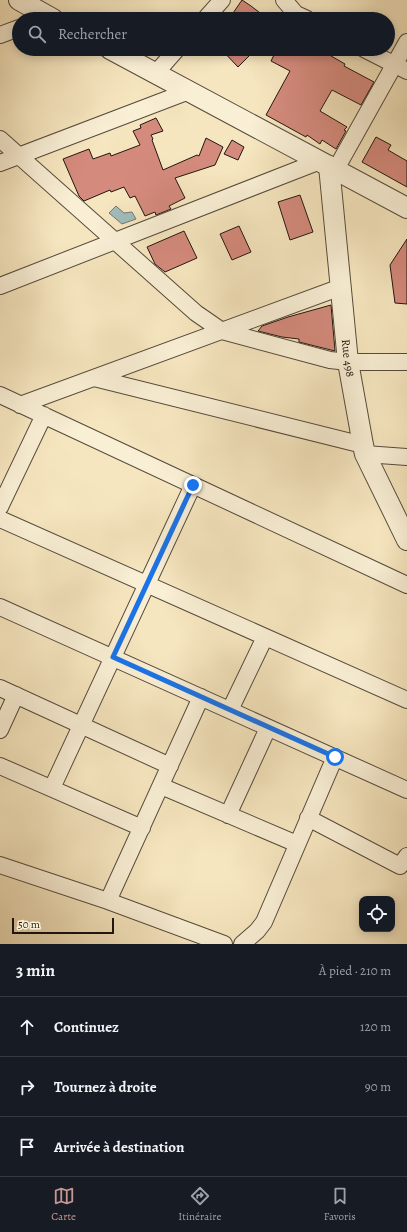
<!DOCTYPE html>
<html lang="fr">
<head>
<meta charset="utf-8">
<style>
  :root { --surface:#171b24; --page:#242831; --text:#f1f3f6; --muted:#9ea1a6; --line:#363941; --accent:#c59692 }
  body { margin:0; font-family:Alegreya,serif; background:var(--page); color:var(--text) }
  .controls { position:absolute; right:12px; bottom:12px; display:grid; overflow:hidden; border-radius:8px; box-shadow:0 2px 10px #0003 }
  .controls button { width:36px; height:36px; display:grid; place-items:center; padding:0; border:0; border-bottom:1px solid var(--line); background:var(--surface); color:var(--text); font:20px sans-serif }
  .scale { position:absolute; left:12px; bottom:10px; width:102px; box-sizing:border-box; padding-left:4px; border:2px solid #211710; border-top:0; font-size:11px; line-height:14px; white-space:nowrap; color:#211710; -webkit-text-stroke:3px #f9efd5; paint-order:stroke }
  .stop { position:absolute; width:12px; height:12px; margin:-9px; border:3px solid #1a73e8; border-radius:50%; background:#fff }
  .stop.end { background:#1a73e8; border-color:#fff; box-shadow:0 1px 4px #0008 }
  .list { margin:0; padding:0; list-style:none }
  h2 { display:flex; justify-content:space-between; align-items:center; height:52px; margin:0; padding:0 16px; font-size:17px }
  h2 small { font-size:13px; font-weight:400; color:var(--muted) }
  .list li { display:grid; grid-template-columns:26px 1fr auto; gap:12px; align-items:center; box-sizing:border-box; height:60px; padding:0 16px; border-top:1px solid var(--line) }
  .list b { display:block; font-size:15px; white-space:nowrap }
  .list em { font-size:13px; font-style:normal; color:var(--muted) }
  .icon { flex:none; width:22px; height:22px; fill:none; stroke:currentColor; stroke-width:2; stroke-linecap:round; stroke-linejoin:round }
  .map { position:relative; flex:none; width:407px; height:944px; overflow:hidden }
  .search { position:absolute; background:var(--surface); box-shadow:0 2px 10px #0003; left:12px; right:12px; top:12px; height:44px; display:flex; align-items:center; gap:10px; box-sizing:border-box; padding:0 14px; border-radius:22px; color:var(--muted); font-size:15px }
  .sheet { height:232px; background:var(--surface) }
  nav { display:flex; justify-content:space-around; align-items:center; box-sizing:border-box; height:56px; border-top:1px solid var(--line); background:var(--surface); font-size:11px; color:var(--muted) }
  nav a { display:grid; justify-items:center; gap:2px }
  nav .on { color:var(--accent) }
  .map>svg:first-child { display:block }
  .water { fill:#a1bdbd; stroke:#6e7b78 }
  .building { fill:#d48a7c; stroke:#211710 }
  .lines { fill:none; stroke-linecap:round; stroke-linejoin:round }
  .minor-casing { stroke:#564b3c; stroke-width:18 }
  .tertiary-casing { stroke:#564b3c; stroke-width:22 }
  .minor { stroke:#f9efd5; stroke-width:16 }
  .tertiary { stroke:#f9efd5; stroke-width:20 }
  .route { stroke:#1a73e8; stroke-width:5 }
  .labels { text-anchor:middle; stroke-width:3; stroke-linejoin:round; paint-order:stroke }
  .street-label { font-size:12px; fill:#211710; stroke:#f9efd5 }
</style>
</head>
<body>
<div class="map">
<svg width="407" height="944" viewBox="0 0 407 944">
  <rect width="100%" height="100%" fill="#f6e6bf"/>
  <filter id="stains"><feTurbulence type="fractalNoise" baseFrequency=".005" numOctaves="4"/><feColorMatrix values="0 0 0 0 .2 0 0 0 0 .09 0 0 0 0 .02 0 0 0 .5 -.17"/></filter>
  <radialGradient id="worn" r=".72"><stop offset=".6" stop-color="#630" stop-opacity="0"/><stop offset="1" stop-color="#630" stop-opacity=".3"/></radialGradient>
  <!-- water -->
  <path class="water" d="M 116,206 L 124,213 L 132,212 L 136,219 L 122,224 L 109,213 Z"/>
  <!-- building -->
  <path class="building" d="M 242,0 L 251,6 L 268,19 L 229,19 Z
    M 221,49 L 256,49 L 238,67 Z
    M 277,49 L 319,49 L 345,64 L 344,66 L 374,82 L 361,105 L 332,90 L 320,111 L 347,127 L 344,130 L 346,131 L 336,149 L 322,140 L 320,144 L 307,135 L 306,137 L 266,115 L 290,71 L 271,61 Z
    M 156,118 L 163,131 L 151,135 L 153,139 L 152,140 L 163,170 L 197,155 L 199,156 L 206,138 L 223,147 L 215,165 L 175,178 L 185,198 L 169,206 L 171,209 L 156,215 L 155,212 L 145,216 L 135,196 L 130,198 L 124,187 L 111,192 L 110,190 L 84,201 L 79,196 L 63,159 L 89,149 L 93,159 L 110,153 L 111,156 L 140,145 L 133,131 L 141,128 L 140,125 Z
    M 376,137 L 391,145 L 388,150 L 407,161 L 407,187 L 362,162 Z
    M 232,140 L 244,147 L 238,160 L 224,154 Z
    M 300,195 L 313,232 L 290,240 L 278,202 Z
    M 239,226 L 251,252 L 232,260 L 220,234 Z
    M 184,231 L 197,258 L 165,272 L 155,264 L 147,247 Z
    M 407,239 L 407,304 L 395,303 L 390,265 Z
    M 331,305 L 335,351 L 299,342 L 299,339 L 282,337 L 258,331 L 262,326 L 288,317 Z"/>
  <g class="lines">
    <!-- minor casing -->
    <g class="minor-casing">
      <path id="minor" d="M 284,0 L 296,14 L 307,19
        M 205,19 L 222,0
        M 0,35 L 19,28
        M 364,49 L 407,71
        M 156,73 L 177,49
        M 0,139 L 196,313 L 222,331 L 330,360 L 348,362 L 407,362
        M 0,163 L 189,91
        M 336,169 L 407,42
        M 0,286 L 320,161
        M 94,378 L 363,445
        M 0,395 L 407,585
        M 20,405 L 341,287
        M 365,454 L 407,457
        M 0,507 L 44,415
        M 0,519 L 407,700
        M 0,607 L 407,790
        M 0,688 L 170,766
        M 230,710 L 265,637
        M 0,730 L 16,695
        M 0,766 L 142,828
        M 161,786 L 297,844
        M 52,788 L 193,485
        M 228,815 L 268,728
        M 308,818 L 400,866 L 407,856
        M 0,865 L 108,901 L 224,944
        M 108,901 L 201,697
        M 242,944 L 257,931 L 264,922 L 335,757"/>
    </g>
    <!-- tertiary casing -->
    <g class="tertiary-casing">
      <g id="tertiary">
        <path d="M 19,0 L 53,19"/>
        <path d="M 110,49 L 407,208"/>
        <path id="s1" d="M 329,166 L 348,362 L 363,445 L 365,454 L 407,540"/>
      </g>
    </g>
    <!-- minor -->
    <use href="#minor" class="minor"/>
    <!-- tertiary -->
    <use href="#tertiary" class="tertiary"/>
  </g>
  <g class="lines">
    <!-- route -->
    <path class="route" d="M 193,485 L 113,657 L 335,757"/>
  </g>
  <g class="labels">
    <!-- street labels -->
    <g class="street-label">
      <text dy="4" stroke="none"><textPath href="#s1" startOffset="193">Rue 498</textPath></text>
    </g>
  </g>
  <rect width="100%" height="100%" filter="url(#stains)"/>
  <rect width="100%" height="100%" fill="url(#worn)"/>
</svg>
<div class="controls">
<button><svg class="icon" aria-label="locate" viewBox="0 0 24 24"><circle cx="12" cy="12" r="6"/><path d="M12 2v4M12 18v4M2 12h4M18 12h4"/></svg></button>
</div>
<div class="scale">50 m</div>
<div class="stop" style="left:335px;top:757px"></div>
<div class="stop end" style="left:193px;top:485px"></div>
<div class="search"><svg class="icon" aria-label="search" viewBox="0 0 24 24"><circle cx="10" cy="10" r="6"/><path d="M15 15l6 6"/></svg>Rechercher</div>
</div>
<section class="sheet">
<h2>3 min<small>À pied · 210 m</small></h2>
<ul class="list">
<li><svg class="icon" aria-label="ahead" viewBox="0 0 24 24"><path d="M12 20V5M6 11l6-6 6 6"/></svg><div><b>Continuez</b></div><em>120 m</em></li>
<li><svg class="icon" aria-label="right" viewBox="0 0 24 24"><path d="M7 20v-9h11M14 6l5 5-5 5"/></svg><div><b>Tournez à droite</b></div><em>90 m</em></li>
<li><svg class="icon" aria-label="arrive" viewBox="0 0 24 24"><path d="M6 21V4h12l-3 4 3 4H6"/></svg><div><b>Arrivée à destination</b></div></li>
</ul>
</section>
<nav>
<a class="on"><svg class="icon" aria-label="map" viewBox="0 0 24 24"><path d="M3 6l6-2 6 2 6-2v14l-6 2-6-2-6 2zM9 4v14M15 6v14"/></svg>Carte</a>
<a><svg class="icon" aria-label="directions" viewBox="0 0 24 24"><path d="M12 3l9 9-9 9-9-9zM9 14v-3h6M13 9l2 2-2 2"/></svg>Itinéraire</a>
<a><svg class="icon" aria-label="saved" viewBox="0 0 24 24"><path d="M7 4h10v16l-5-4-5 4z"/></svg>Favoris</a>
</nav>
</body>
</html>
